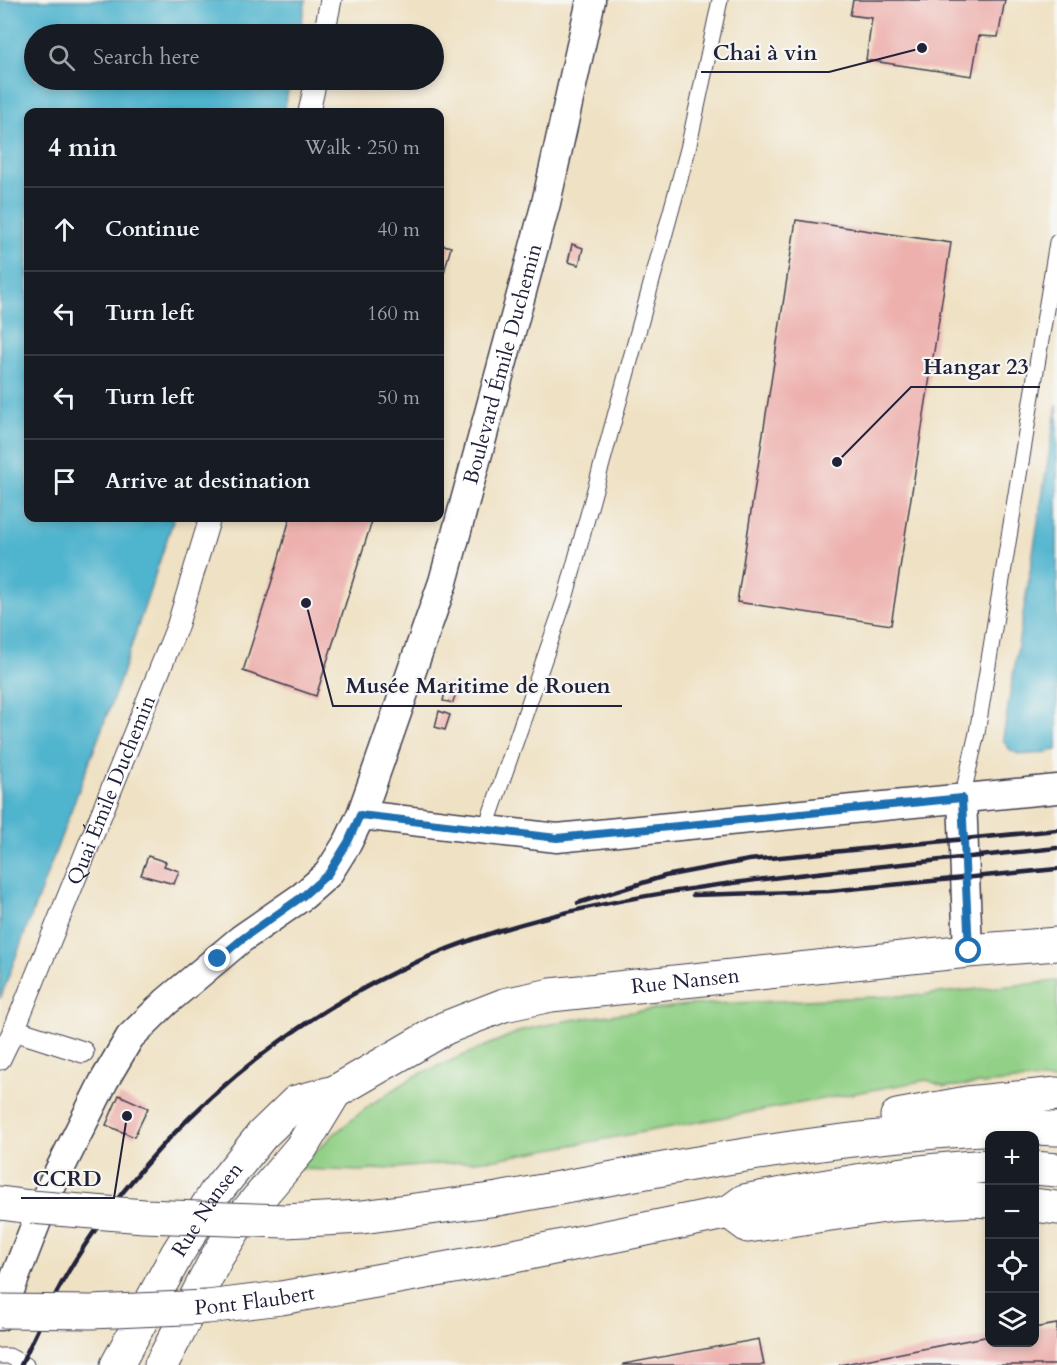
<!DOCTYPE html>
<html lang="en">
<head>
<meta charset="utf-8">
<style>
  :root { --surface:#171b24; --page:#242831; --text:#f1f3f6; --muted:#9ea1a6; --line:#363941 }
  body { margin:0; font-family:Cardo,serif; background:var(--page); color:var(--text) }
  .controls { position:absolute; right:18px; bottom:18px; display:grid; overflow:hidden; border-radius:12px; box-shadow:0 3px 9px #0003 }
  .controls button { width:54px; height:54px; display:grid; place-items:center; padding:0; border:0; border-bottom:2px solid var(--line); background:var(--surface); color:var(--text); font:30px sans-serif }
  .stop { position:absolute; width:18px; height:18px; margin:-14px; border:4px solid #1f6fb2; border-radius:50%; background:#fff }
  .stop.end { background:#1f6fb2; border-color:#fff; box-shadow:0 2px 6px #0008 }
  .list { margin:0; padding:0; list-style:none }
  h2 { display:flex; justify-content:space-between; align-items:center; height:78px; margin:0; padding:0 24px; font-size:26px }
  h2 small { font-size:20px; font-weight:400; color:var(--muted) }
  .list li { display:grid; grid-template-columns:39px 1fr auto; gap:18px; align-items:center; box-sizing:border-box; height:84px; padding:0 24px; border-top:2px solid var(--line) }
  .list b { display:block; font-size:22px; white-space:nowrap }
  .list em { font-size:20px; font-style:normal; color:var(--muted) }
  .icon { flex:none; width:33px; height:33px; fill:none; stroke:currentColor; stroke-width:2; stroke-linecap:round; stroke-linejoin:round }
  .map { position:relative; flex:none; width:1057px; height:1365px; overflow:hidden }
  .search { position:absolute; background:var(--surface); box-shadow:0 3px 9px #0003; left:24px; top:24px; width:420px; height:66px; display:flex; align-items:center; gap:15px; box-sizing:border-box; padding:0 21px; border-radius:33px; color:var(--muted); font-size:22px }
  .panel { position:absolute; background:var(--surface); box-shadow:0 3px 9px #0003; left:24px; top:108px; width:420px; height:414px; border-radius:12px }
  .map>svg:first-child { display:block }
  .green { fill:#91d086; stroke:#5a7960; stroke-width:1.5 }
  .water { fill:#4fb4ce; stroke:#386b84; stroke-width:1.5 }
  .building { fill:#edb0ad }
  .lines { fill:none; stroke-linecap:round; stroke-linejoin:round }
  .service-casing { stroke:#413f4f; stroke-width:17 }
  .pedestrian-casing { stroke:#413f4f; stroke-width:23 }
  .minor-casing { stroke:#413f4f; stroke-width:31 }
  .primary-casing { stroke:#413f4f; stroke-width:35 }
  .trunk-casing { stroke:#413f4f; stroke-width:35 }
  .service { stroke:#fff; stroke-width:15 }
  .pedestrian { stroke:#fff; stroke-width:21 }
  .minor { stroke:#fff; stroke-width:28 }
  .primary { stroke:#fff; stroke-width:33 }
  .trunk { stroke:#fff; stroke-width:33 }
  .rail { stroke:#22223b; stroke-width:4.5 }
  .trunk-bridge-casing { stroke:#413f4f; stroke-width:35; stroke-linecap:butt }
  .trunk-bridge { stroke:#fff; stroke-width:33 }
  .route { stroke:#1f6fb2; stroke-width:8 }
  .labels { text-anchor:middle; stroke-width:4.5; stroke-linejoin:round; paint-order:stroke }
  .street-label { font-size:21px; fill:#22223b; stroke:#f6f6f2 }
  .leader { fill:none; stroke:#22223b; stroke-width:2 }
  .callout-dot { fill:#22223b; stroke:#f6f6f2; stroke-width:2 }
  .callout-label { font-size:22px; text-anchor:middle; font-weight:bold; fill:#22223b; stroke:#f6f6f2; stroke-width:4.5; stroke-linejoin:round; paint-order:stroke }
</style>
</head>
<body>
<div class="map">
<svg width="1057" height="1365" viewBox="0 0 1057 1365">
  <rect width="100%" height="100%" fill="#f6f6f2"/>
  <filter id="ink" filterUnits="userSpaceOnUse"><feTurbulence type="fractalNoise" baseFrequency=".0167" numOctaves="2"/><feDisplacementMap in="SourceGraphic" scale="12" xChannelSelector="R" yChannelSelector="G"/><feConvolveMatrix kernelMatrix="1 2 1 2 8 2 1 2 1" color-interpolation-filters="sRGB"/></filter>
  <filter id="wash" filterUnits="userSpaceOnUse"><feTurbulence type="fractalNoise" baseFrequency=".008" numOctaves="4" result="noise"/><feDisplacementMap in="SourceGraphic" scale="24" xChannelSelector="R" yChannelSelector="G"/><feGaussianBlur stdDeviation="1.35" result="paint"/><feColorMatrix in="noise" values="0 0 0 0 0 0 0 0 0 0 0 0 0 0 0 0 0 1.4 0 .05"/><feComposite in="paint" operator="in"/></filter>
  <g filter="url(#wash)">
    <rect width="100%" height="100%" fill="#efe1c3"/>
    <!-- green -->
    <path class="green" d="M 1057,981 L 1057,1080 L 1027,1080 L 945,1087 L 927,1080 L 496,1159 L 363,1171 L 297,1169 L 333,1135 L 370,1105 L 415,1076 L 523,1030 L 570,1020 L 687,1005 L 920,995 Z"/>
    <!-- water -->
    <path class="water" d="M 0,0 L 306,0 L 299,34 L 34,34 L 34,80 L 290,80 L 284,112 L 28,112 L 28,518 L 174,518 L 119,683 L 0,999 Z
      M 1057,405 L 1057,750 C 1037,753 1011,763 1003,738 Z"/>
    <g id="blocks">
      <!-- building -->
      <path class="building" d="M 853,0 L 1005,0 L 998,37 L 979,36 L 972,76 L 866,60 L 872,18 L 850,15 Z
        M 796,220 L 951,243 L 891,625 L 737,602 Z
        M 440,244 L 451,247 L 440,287 Z
        M 572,244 L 583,248 L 579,265 L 568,262 Z
        M 290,518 L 373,518 L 316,696 L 243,671 L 276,568 Z
        M 447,683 L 458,686 L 453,703 L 443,701 Z
        M 439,711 L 450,715 L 445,730 L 435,727 Z
        M 148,856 L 166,862 L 164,866 L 179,871 L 174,884 L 141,875 Z
        M 119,1095 L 148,1108 L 134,1137 L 106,1125 Z
        M 1057,1324 L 1057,1365 L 839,1365 L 990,1336 L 990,1342 L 1034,1342 L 1034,1328 Z
        M 759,1339 L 764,1365 L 623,1365 L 623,1364 Z"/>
    </g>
  </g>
  <g filter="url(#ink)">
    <use href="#blocks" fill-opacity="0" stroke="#413f4f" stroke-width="1.5"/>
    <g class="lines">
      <!-- service casing -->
      <g class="service-casing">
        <path id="service" d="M 962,798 L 977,733 L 1057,242
          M 485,830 L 565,599 L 688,149 L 720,0
          M 0,1356 L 9,1356 L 26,1365"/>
      </g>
      <!-- pedestrian casing -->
      <g class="pedestrian-casing">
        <g id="pedestrian">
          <path d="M 324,34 L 331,0"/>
          <path d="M 309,112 L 316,80"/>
          <path d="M 14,1030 L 83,1052"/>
          <path id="s1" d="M 0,1059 L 14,1030 L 177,627 L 210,518"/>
        </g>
      </g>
      <!-- minor casing -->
      <g class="minor-casing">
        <g id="minor">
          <path d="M 962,798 L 968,951"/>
          <path d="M 361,815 L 557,838 L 1057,789"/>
          <path id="s2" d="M 0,1316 L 47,1195 L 104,1081 L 130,1037 L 166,1002 L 241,939 L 303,896 L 328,874 L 348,842 L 361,815 L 443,582 L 546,203 L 591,0"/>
        </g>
      </g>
      <!-- primary casing -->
      <g class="primary-casing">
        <g id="primary">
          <path id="s3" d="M 117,1365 L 177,1254 L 216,1192 L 262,1135 L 296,1102 L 335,1092 L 445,1028 L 504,1005 L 551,995 L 968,951 L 1057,944"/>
          <path d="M 161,1365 L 217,1257 L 241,1219 L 301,1148 L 335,1092"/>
        </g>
      </g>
      <!-- trunk casing -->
      <g class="trunk-casing">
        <path id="trunk" d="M 897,1116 L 967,1103 L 1057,1094
          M 1034,1168 L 1057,1170
          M 498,1199 C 628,1176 758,1149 889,1136 C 945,1131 1001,1126 1057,1129
          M 0,1203 L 31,1207
          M 1034,1205 L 1057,1208
          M 729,1212 L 748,1226 L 892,1205 L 974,1200 L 990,1201
          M 504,1258 L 729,1212 L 744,1201 C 826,1186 907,1170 990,1166"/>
      </g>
      <!-- service -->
      <use href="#service" class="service"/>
      <!-- pedestrian -->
      <use href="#pedestrian" class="pedestrian"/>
      <!-- minor -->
      <use href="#minor" class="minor"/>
      <!-- primary -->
      <use href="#primary" class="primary"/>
      <!-- trunk -->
      <use href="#trunk" class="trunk"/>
      <!-- rail -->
      <path class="rail" d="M 693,895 L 829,891 L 1057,869
        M 578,903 L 665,876 L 749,860 L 1057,830
        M 21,1365 C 40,1324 60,1282 85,1245 C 182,1097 331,983 501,930 C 609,897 723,883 835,871 C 909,863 983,856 1057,848"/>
      <!-- trunk-bridge casing -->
      <g class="trunk-bridge-casing">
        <g id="trunk-bridge">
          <path d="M 31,1207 L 144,1216 L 285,1221 L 362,1217 L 498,1199"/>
          <path id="s4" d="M 0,1311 L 91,1312 L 207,1307 L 281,1298 L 504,1258"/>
        </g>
      </g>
      <!-- trunk-bridge -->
      <use href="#trunk-bridge" class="trunk-bridge"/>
    </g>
  </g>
  <g class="lines" filter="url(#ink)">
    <!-- route -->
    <path class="route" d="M 218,959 L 242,939 L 303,896 L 328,874 L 348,842 L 360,815 L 557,838 L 962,798 L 969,951"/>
  </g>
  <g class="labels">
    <!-- street labels -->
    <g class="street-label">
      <text dy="7" stroke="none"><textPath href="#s2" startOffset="1106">Boulevard Émile Duchemin</textPath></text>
      <text dy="7" stroke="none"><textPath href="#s1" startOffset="291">Quai Émile Duchemin</textPath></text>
      <text dy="7" stroke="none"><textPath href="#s3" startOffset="734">Rue Nansen</textPath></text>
      <text dy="7" stroke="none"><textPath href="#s3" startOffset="180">Rue Nansen</textPath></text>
      <text dy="7" stroke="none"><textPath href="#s4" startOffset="255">Pont Flaubert</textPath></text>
    </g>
  </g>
  <!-- callouts -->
  <path class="leader" d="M922 48L829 72H701M837 462L911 387H1040M306 603L333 706H622M127 1116L114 1198H21"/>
  <g class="callout-dot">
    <circle cx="922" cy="48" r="6"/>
    <circle cx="837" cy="462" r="6"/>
    <circle cx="306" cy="603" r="6"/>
    <circle cx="127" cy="1116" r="6"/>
  </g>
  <g class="callout-label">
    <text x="765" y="60">Chai à vin</text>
    <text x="976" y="374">Hangar 23</text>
    <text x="478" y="693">Musée Maritime de Rouen</text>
    <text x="67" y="1186">CCRD</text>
  </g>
</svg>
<div class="controls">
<button>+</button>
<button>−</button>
<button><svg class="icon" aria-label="locate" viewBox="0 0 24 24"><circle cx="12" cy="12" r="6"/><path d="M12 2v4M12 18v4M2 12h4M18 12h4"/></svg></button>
<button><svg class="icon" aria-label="layers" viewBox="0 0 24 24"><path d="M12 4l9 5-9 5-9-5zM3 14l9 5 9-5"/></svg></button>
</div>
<div class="stop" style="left:969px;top:951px"></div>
<div class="stop end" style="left:218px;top:959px"></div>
<div class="search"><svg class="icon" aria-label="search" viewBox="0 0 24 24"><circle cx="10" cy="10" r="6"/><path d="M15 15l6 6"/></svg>Search here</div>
<section class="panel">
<h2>4 min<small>Walk · 250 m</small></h2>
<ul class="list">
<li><svg class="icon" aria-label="ahead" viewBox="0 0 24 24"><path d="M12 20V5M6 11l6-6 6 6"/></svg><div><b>Continue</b></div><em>40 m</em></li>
<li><svg class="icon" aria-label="left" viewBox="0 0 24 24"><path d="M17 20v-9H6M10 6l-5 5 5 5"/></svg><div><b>Turn left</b></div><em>160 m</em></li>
<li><svg class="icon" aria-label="left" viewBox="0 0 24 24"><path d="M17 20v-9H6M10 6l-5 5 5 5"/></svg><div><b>Turn left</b></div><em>50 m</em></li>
<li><svg class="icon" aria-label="arrive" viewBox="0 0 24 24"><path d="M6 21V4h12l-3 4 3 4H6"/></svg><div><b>Arrive at destination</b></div></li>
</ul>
</section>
</div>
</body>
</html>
